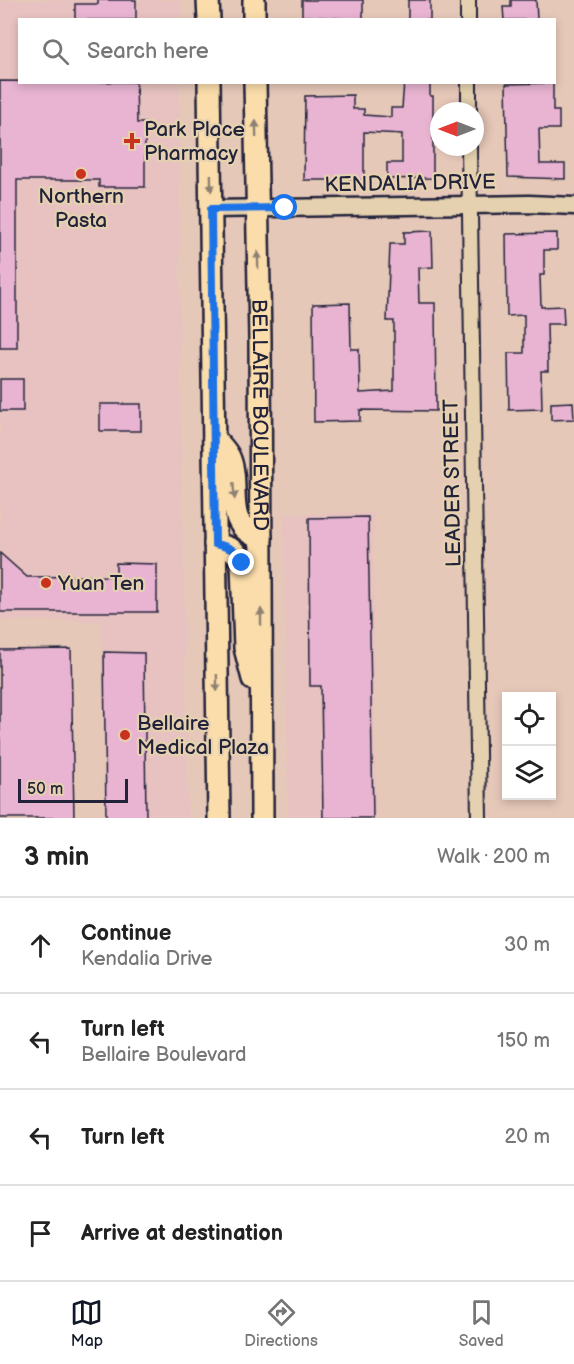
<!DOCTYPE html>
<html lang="en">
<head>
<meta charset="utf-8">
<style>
  :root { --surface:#fff; --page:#f6f6f6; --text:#222; --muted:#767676; --line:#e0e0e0; --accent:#111827 }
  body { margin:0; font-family:"Balsamiq Sans",sans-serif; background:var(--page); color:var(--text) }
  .controls { position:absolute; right:18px; bottom:18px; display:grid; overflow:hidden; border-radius:0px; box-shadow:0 3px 9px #0003 }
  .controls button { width:54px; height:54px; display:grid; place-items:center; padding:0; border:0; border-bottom:2px solid var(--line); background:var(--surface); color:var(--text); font:30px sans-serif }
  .compass { position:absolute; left:430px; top:102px; width:54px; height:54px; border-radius:50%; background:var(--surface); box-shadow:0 3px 9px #0003; rotate:270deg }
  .scale { position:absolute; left:18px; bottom:15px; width:110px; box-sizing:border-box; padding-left:6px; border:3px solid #22223b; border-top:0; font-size:16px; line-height:21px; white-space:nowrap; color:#22223b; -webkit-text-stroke:4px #e5d1af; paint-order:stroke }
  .stop { position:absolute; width:18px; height:18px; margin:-14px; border:4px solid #1a73e8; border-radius:50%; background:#fff }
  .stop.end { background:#1a73e8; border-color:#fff; box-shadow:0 2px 6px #0008 }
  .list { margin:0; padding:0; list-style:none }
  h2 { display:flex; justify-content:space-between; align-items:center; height:78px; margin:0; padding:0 24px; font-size:26px }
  h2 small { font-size:20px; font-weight:400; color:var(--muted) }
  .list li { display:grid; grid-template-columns:39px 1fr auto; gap:18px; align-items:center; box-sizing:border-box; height:96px; padding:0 24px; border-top:2px solid var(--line) }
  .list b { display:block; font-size:22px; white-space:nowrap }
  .list p { margin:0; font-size:20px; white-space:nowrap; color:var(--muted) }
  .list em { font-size:20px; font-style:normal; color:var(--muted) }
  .icon { flex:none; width:33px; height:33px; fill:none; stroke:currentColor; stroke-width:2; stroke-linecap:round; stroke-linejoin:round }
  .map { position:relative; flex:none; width:574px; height:818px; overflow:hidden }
  .search { position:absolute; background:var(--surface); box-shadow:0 3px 9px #0003; left:18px; right:18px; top:18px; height:66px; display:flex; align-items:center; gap:15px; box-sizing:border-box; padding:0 21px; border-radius:0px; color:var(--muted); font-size:22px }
  .sheet { height:462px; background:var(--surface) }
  nav { display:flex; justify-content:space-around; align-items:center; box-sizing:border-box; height:84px; border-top:2px solid var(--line); background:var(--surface); font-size:16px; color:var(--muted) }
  nav a { display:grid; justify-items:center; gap:3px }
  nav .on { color:var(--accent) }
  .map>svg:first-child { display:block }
  .built { fill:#e7c2c0 }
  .building { fill:#e8b4d1; stroke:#22223b; stroke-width:1.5 }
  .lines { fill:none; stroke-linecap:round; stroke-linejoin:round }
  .minor-casing { stroke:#22223b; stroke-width:18 }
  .tertiary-casing { stroke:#22223b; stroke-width:21 }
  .primary-casing { stroke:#22223b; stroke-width:26 }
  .minor { stroke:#e5d1af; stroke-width:14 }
  .tertiary { stroke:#e5d1af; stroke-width:16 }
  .primary { stroke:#fbddab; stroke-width:21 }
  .oneway { fill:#8e8073 }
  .route { stroke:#1a73e8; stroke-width:8 }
  .poi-dot { fill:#c8321e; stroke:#e5d1af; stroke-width:2 }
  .labels { text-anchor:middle; stroke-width:4.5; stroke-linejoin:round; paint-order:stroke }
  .poi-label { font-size:21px; fill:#22223b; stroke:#e5d1af; text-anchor:start }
  .street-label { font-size:21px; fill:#22223b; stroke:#e5d1af }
</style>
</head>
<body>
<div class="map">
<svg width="574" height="818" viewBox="0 0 574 818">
  <rect width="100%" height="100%" fill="#e6c8b9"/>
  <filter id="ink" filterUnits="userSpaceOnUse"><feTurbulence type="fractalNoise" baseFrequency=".0167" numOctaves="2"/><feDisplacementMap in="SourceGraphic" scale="12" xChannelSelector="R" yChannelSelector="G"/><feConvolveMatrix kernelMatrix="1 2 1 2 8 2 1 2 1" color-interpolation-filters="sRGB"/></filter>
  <g filter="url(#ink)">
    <!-- built -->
    <path class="built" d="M 0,0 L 180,0 L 180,19 L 20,20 L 20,82 L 179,83 L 180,373 L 188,818 L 105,818 L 102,621 L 0,620 Z
      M 373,513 L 376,818 L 288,818 L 284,514 Z"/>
    <!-- building -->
    <path class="building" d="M 98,0 L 136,0 L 136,20 L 75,20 L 75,4 L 98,4 Z
      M 302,0 L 363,0 L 363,20 L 302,16 Z
      M 408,0 L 430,0 L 430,20 L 408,20 Z
      M 511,0 L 536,0 L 537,20 L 504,20 L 503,7 L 511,7 Z
      M 0,81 L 136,82 L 137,123 L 145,123 L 145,187 L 99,187 L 99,180 L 17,180 L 17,348 L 0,348 Z
      M 404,82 L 430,82 L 430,96 L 433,96 L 433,178 L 387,179 L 387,163 L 402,163 L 402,134 L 364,132 L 364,180 L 304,180 L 305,96 L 353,95 L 353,109 L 364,109 L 364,115 L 391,117 L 391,108 L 402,108 Z
      M 553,83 L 553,111 L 559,111 L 559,129 L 539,129 L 540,164 L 565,164 L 565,179 L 508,177 L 506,84 Z
      M 432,231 L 433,267 L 418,268 L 419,303 L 435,303 L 436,411 L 360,410 L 360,421 L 314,422 L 313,304 L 350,303 L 351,349 L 359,349 L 360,393 L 394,391 L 394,321 L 387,321 L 390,244 L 404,244 L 404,232 Z
      M 557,233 L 557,250 L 544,250 L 544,275 L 540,275 L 541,307 L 563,306 L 564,324 L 547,324 L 548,371 L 541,371 L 542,409 L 509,410 L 508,353 L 524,353 L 524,315 L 507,316 L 506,234 Z
      M 0,379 L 23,379 L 23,411 L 0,411 Z
      M 573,402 L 574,419 L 551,420 L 551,403 Z
      M 100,404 L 141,404 L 141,431 L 100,431 Z
      M 368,517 L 373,818 L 323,818 L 321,686 L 310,686 L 309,518 Z
      M 0,553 L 27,577 L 116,576 L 116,563 L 157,564 L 157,612 L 0,612 Z
      M 71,649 L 74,818 L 0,818 L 0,650 Z
      M 104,652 L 144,653 L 146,818 L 106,818 Z"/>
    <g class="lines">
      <!-- minor casing -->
      <g class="minor-casing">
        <path id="minor" d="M 468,0 L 468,20
          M 469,82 L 469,111
          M 469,147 L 479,818"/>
      </g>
      <!-- tertiary casing -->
      <g class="tertiary-casing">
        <path id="tertiary" d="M 211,209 L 529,204 L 574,206"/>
      </g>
      <!-- primary casing -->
      <g class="primary-casing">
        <g id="primary">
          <path d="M 208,0 L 209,20"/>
          <path d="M 254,0 L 254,20"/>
          <path d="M 209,82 L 219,818"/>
          <path id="s1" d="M 255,82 L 260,339 L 262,818"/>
          <path d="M 214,438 C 218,443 226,450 229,457 C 242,487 220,525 261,538"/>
          <path d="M 215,544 C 229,547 236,549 242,563 L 245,648 L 253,679"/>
        </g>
      </g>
      <!-- minor -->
      <use href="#minor" class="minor"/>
      <!-- tertiary -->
      <use href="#tertiary" class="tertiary"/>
      <!-- primary -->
      <use href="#primary" class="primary"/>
    </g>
    <!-- one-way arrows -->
    <defs><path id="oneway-solid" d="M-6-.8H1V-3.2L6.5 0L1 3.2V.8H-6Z" transform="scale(1.5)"/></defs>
    <g class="oneway">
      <use href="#oneway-solid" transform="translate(256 129) rotate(-91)"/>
      <use href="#oneway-solid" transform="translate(211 183) rotate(89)"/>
      <use href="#oneway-solid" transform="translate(258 260) rotate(-91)"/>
      <use href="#oneway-solid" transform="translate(234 491) rotate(85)"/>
      <use href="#oneway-solid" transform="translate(261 617) rotate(-90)"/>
      <use href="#oneway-solid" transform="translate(217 683) rotate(89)"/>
    </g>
  </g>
  <g class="lines" filter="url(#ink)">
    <!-- route -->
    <path class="route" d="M 242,563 C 236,549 229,547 215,544 L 211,209 L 285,208"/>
  </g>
  <!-- markers -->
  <g class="poi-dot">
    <path d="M129 132h6v6h6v6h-6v6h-6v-6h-6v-6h6z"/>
    <circle cx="81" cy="174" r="6"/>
    <circle cx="46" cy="583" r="6"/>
    <circle cx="125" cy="735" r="6"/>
  </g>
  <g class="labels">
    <!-- poi labels -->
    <g class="poi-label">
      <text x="144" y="136">Park Place<tspan x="144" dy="24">Pharmacy</tspan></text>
      <text x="81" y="203" text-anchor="middle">Northern<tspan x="81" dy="24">Pasta</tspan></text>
      <text x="58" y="590">Yuan Ten</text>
      <text x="137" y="730">Bellaire<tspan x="137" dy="24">Medical Plaza</tspan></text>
    </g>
    <!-- street labels -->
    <g class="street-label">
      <text transform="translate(410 183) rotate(-1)" y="7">KENDALIA DRIVE</text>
      <text dy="7" stroke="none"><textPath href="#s1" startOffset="333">BELLAIRE BOULEVARD</textPath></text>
      <text transform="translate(452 483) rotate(-91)" y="7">LEADER STREET</text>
    </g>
  </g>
</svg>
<div class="controls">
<button><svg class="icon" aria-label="locate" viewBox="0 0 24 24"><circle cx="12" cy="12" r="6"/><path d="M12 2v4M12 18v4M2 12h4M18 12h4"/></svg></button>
<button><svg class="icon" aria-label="layers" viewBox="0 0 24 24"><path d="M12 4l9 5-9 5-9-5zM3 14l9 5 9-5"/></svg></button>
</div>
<svg class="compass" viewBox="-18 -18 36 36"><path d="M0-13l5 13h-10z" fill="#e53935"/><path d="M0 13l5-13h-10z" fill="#767676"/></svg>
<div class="scale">50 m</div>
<div class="stop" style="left:285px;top:208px"></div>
<div class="stop end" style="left:242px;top:563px"></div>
<div class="search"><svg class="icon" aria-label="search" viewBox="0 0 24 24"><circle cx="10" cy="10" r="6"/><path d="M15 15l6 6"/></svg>Search here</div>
</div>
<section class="sheet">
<h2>3 min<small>Walk · 200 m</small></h2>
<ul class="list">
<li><svg class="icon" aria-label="ahead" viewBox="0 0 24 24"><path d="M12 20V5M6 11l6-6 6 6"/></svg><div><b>Continue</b><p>Kendalia Drive</p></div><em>30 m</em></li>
<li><svg class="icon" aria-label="left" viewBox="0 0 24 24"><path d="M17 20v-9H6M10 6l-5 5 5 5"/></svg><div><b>Turn left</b><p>Bellaire Boulevard</p></div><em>150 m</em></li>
<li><svg class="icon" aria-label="left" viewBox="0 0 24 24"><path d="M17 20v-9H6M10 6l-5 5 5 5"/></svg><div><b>Turn left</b></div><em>20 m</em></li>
<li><svg class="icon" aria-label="arrive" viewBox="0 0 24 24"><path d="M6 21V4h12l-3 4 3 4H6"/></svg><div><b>Arrive at destination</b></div></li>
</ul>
</section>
<nav>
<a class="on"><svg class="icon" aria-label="map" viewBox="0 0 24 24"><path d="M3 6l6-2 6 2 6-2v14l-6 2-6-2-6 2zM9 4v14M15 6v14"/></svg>Map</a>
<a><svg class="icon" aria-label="directions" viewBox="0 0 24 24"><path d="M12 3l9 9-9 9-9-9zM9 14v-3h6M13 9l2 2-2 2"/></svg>Directions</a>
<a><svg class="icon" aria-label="saved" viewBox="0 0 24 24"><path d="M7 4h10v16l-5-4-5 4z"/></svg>Saved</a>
</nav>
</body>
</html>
